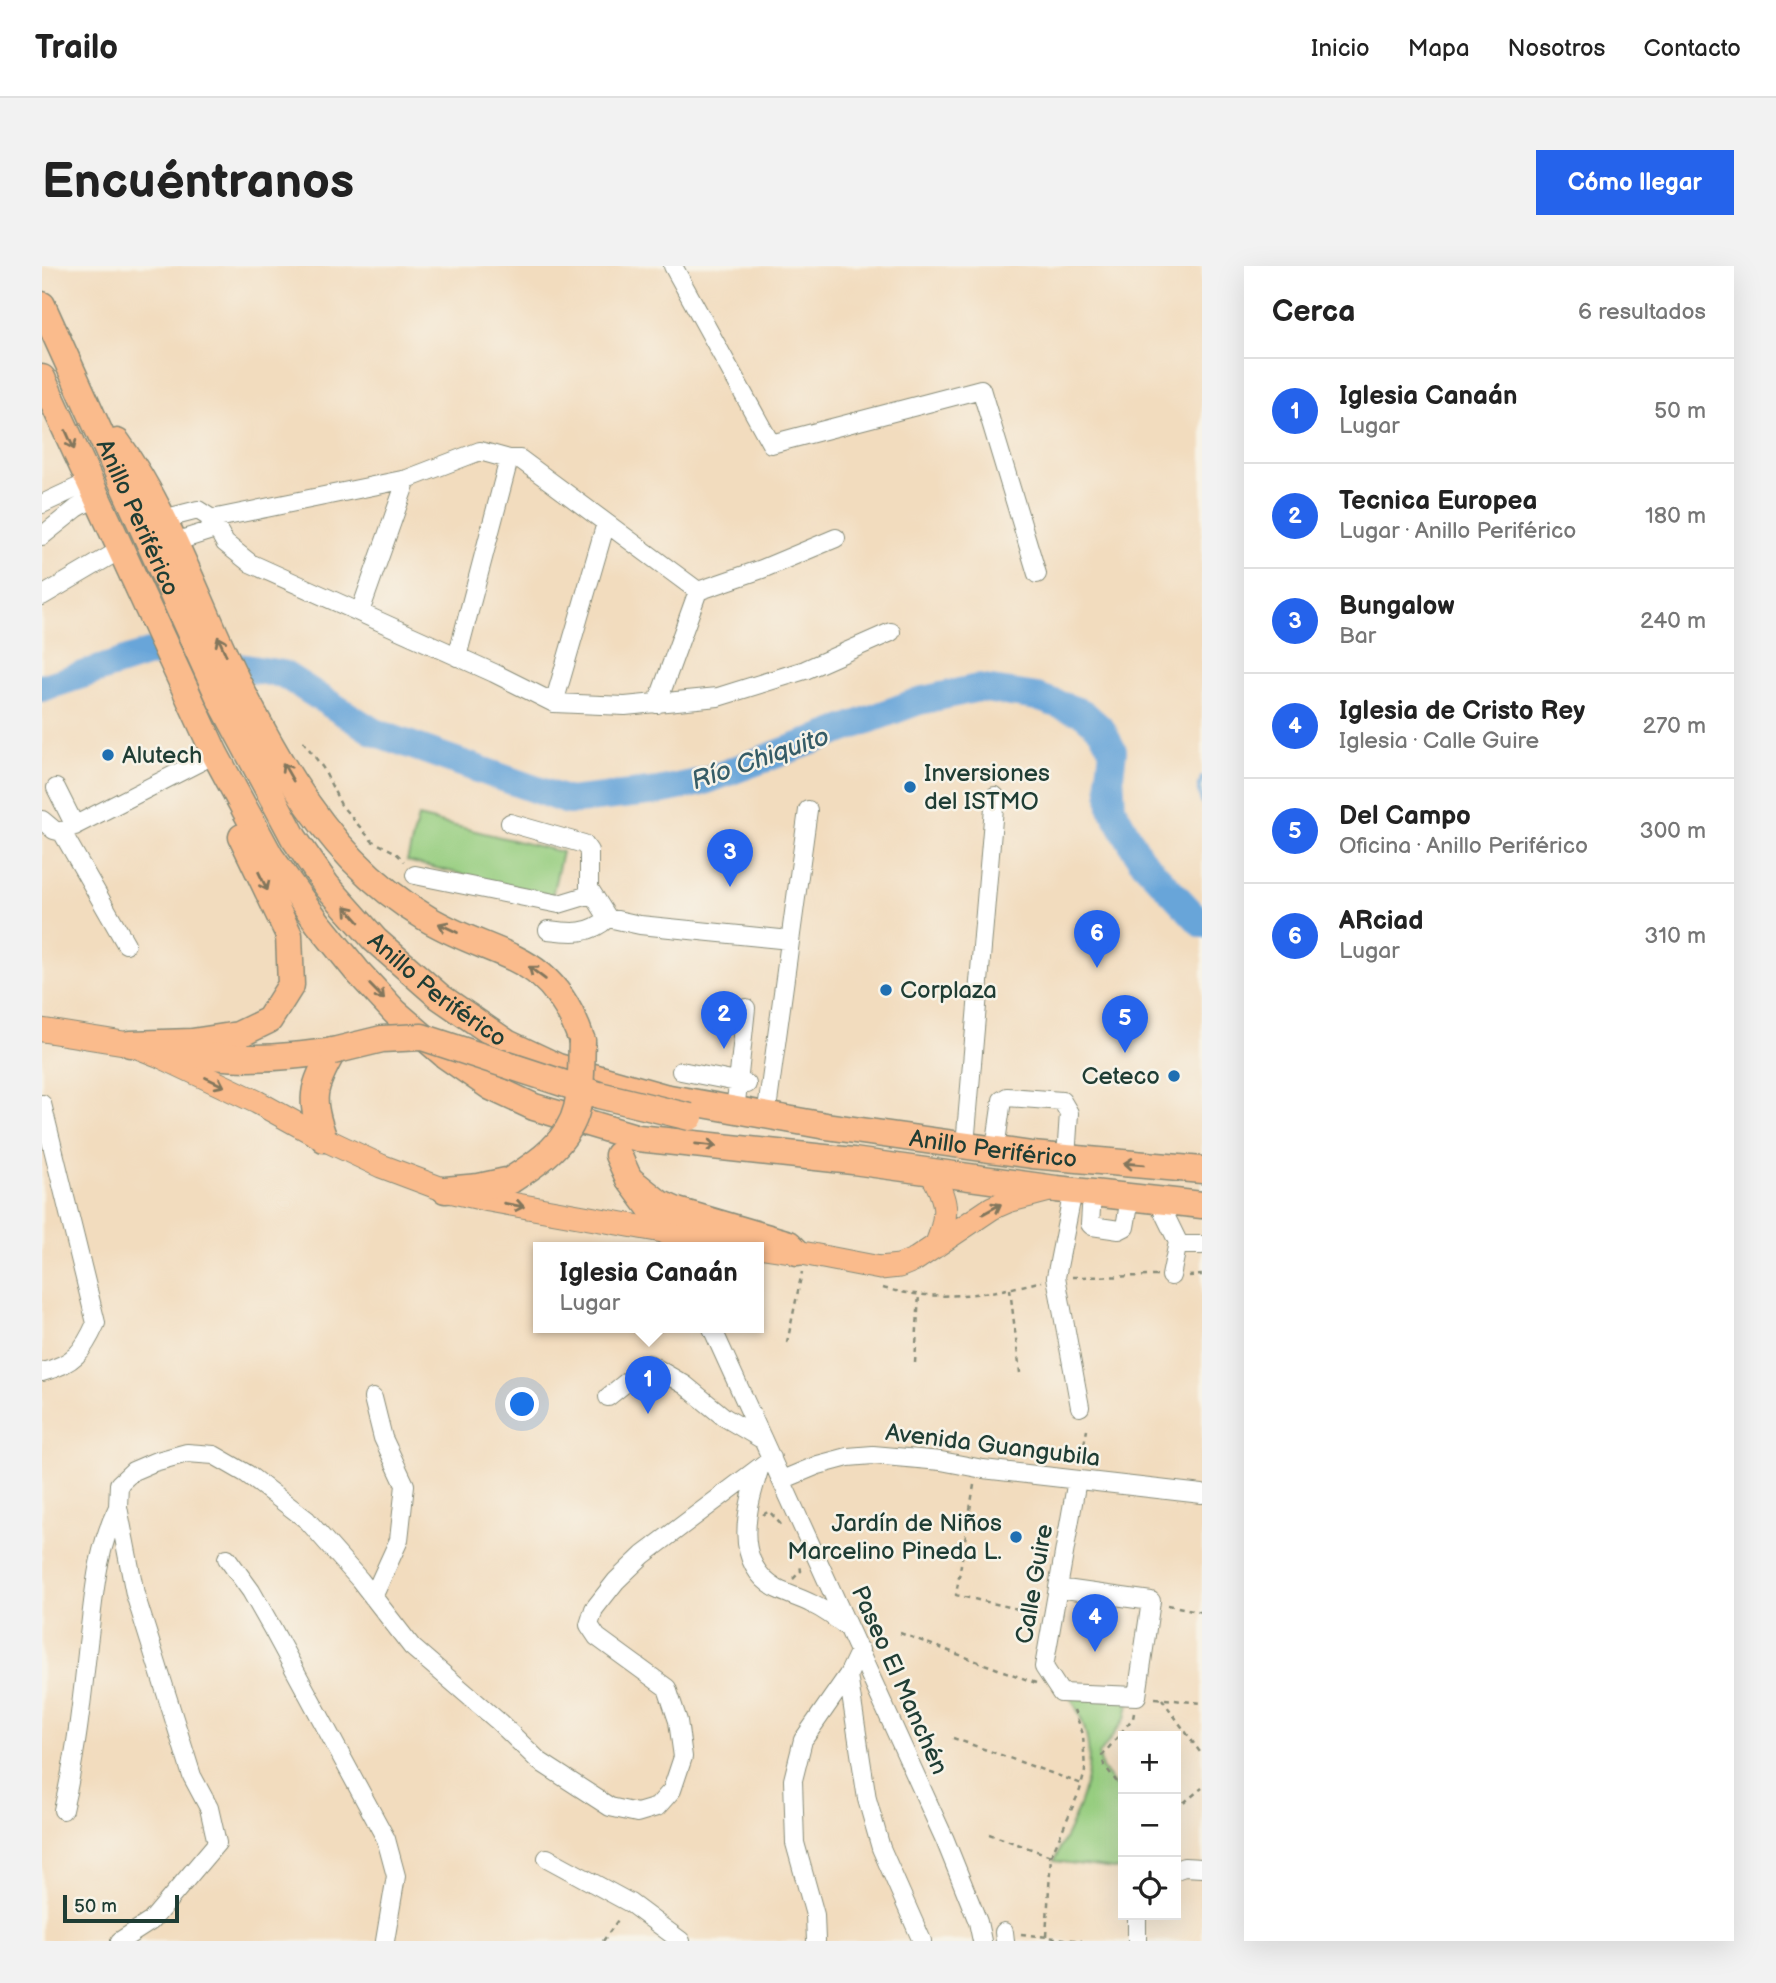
<!DOCTYPE html>
<html lang="es">
<head>
<meta charset="utf-8">
<style>
  :root { --surface:#fff; --page:#f2f2f2; --text:#222; --muted:#767676; --line:#e0e0e0; --accent:#2563eb }
  body { margin:0; font-family:"Balsamiq Sans",sans-serif; background:var(--page); color:var(--text) }
  .controls { position:absolute; right:21px; bottom:21px; display:grid; overflow:hidden; border-radius:0px; box-shadow:0 7px 28px #0002 }
  .controls button { width:63px; height:63px; display:grid; place-items:center; padding:0; border:0; border-bottom:2px solid var(--line); background:var(--surface); color:var(--text); font:35px sans-serif }
  .scale { position:absolute; left:21px; bottom:18px; width:116px; box-sizing:border-box; padding-left:7px; border:4px solid #1f3d34; border-top:0; font-size:19px; line-height:24px; white-space:nowrap; color:#1f3d34; -webkit-text-stroke:5px #f7f3e8; paint-order:stroke }
  .you { position:absolute; left:481px; top:1139px; width:24px; height:24px; margin:-18px; border:5px solid #fff; border-radius:50%; background:#1a73e8; box-shadow:0 0 0 10px #1a73e833 }
  .badge { display:grid; place-items:center; width:46px; height:46px; border-radius:50%; background:var(--accent); color:#fff; font-size:23px; font-weight:700 }
  .pin { position:absolute; translate:-50% -58px; filter:drop-shadow(0 2px 4px #0008) }
  .pin::after { content:''; position:absolute; top:37px; width:24px; height:21px; background:inherit; clip-path:polygon(0 0,100% 0,50% 100%) }
  .popup { position:absolute; left:491px; top:976px; width:231px; height:91px; box-sizing:border-box; display:grid; place-content:center; border-radius:0px; background:var(--surface); filter:drop-shadow(0 2px 5px #0005); font-size:23px; white-space:nowrap; color:var(--muted) }
  .popup b { font-size:26px; color:var(--text) }
  .popup::after { content:''; position:absolute; left:50%; top:100%; margin-left:-14px; border:14px solid transparent; border-top-color:var(--surface) }
  .list { margin:0; padding:0; list-style:none }
  h2 { display:flex; justify-content:space-between; align-items:center; height:91px; margin:0; padding:0 28px; font-size:30px }
  h2 small { font-size:23px; font-weight:400; color:var(--muted) }
  .list li { display:grid; grid-template-columns:46px 1fr auto; gap:21px; align-items:center; box-sizing:border-box; height:105px; padding:0 28px; border-top:2px solid var(--line) }
  .list b { display:block; font-size:26px; white-space:nowrap }
  .list p { margin:0; font-size:23px; white-space:nowrap; color:var(--muted) }
  .list em { font-size:23px; font-style:normal; color:var(--muted) }
  .icon { flex:none; width:38px; height:38px; fill:none; stroke:currentColor; stroke-width:2; stroke-linecap:round; stroke-linejoin:round }
  .map { position:relative; flex:none; width:1160px; height:1675px; overflow:hidden; border-radius:0px }
  header { display:flex; align-items:center; gap:42px; box-sizing:border-box; height:98px; padding:0 35px; background:var(--surface); border-bottom:2px solid var(--line) }
  header strong { font-size:33px }
  nav { display:flex; gap:38px; margin-inline-start:auto; font-size:24px }
  .intro { display:flex; align-items:center; justify-content:space-between; box-sizing:border-box; height:168px; padding:0 42px }
  h1 { margin:0; font-size:49px }
  .button { padding:18px 32px; border-radius:0px; background:var(--accent); color:#fff; font-size:24px; font-weight:700 }
  main { display:flex; gap:42px; padding:0 42px }
  aside { flex:1; background:var(--surface); border-radius:0px; box-shadow:0 7px 28px #0002 }
  .map>svg:first-child { display:block }
  .green { fill:#97ce80; stroke:#5b865a; stroke-width:2 }
  .lines { fill:none; stroke-linecap:round; stroke-linejoin:round }
  .stream { stroke:#68a5d9; stroke-width:4.5 }
  .river { stroke:#68a5d9; stroke-width:28 }
  .minor-casing { stroke:#888c79; stroke-width:20 }
  .major-casing { stroke:#888c79; stroke-width:25 }
  .highway-casing { stroke:#888c79; stroke-width:29 }
  .path { stroke:#888c79; stroke-width:2.5; stroke-dasharray:5 5; stroke-linecap:butt }
  .minor { stroke:#fff; stroke-width:18 }
  .major { stroke:#fabb8c; stroke-width:23 }
  .highway { stroke:#fabb8c; stroke-width:26 }
  .highway-bridge-casing { stroke:#888c79; stroke-width:29; stroke-linecap:butt }
  .highway-bridge { stroke:#fabb8c; stroke-width:26 }
  .oneway { stroke:#82765c }
  .poi-dot { fill:#1f6fb2; stroke:#f7f3e8; stroke-width:2.5 }
  .labels { text-anchor:middle; stroke-width:5; stroke-linejoin:round; paint-order:stroke }
  .street-label { font-size:24px; fill:#1f3d34; stroke:#f7f3e8 }
  .poi-label { font-size:24px; fill:#1f3d34; stroke:#f7f3e8; text-anchor:start }
  .water-label { font-size:26px; font-style:italic; fill:#355c66; stroke:#f7f3e8 }
</style>
</head>
<body>
<header>
<strong>Trailo</strong>
<nav><a>Inicio</a><a>Mapa</a><a>Nosotros</a><a>Contacto</a></nav>
</header>
<div class="intro"><h1>Encuéntranos</h1><a class="button">Cómo llegar</a></div>
<main>
<div class="map">
<svg width="1160" height="1675" viewBox="0 0 1160 1675">
  <rect width="100%" height="100%" fill="#f7f3e8"/>
  <filter id="ink" filterUnits="userSpaceOnUse"><feTurbulence type="fractalNoise" baseFrequency=".0143" numOctaves="2"/><feDisplacementMap in="SourceGraphic" scale="14" xChannelSelector="R" yChannelSelector="G"/><feConvolveMatrix kernelMatrix="1 2 1 2 8 2 1 2 1" color-interpolation-filters="sRGB"/></filter>
  <filter id="wash" filterUnits="userSpaceOnUse"><feTurbulence type="fractalNoise" baseFrequency=".00686" numOctaves="4" result="noise"/><feDisplacementMap in="SourceGraphic" scale="28" xChannelSelector="R" yChannelSelector="G"/><feGaussianBlur stdDeviation="1.57" result="paint"/><feColorMatrix in="noise" values="0 0 0 0 0 0 0 0 0 0 0 0 0 0 0 0 0 1.4 0 .05"/><feComposite in="paint" operator="in"/></filter>
  <g filter="url(#wash)">
    <rect width="100%" height="100%" fill="#f2dcbe"/>
    <!-- green -->
    <path class="green" d="M 376,551 L 520,586 L 510,630 L 365,595 Z
      M 1028,1431 L 1088,1434 L 1084,1451 L 1057,1489 L 1060,1502 L 1081,1530 L 1081,1604 L 1012,1595 C 1039,1538 1066,1491 1028,1431 Z"/>
    <g class="lines">
      <!-- stream -->
      <path class="stream" d="M 1160,512 L 1157,524 L 1160,536"/>
      <!-- river -->
      <path class="river" d="M 0,422 L 107,387 L 241,408 L 332,466 L 526,535 L 616,525 L 660,516 L 877,435 L 936,422 L 995,431 L 1041,447 L 1060,464 L 1071,485 L 1068,509 L 1070,542 L 1098,592 L 1160,658"/>
    </g>
  </g>
  <g filter="url(#ink)">
    <g class="lines">
      <!-- minor casing -->
      <g class="minor-casing">
        <path id="minor" d="M 631,0 L 729,178 L 939,123 L 995,308
          M 0,238 L 47,216
          M 121,253 L 156,244 L 170,253 L 183,277 L 208,297 L 452,407 L 512,437 L 583,440 L 676,431 L 763,404 L 849,366
          M 170,253 L 365,213 L 438,185 L 467,193 L 478,193 L 656,325 L 720,303 L 794,272
          M 0,270 L 35,242 L 54,231
          M 132,276 L 167,265 L 170,253
          M 0,330 L 78,284
          M 318,346 L 365,213
          M 415,391 L 467,193
          M 512,437 L 564,257
          M 615,438 L 656,325
          M 14,522 L 33,560
          M 0,554 L 12,564 L 20,566 L 173,488
          M 468,557 L 542,578 L 547,585 L 547,622 L 566,652
          M 20,566 L 84,678
          M 373,609 L 517,638 L 550,628
          M 506,664 C 530,667 548,669 566,652 L 598,659 L 748,674
          M 639,805 L 705,818
          M 0,838 L 54,1057 C 41,1086 32,1098 0,1106
          M 693,846 L 704,742
          M 724,851 L 766,544
          M 923,879 L 953,530
          M 953,883 L 960,834 L 965,831 L 1020,835 L 1027,847 L 1024,892
          M 1031,925 L 1014,1011 L 1038,1141
          M 1050,927 L 1048,958 L 1050,960 L 1077,964 L 1083,961 L 1088,932
          M 1116,935 L 1136,976 L 1141,979 L 1160,979
          M 1129,1010 L 1136,976
          M 670,1062 L 903,1574 L 936,1656 L 940,1675
          M 566,1131 L 607,1098 L 643,1119 L 682,1151 L 721,1174
          M 331,1132 L 341,1172 L 363,1219 L 357,1274 L 331,1331
          M 718,1201 C 705,1242 689,1296 735,1323 C 747,1329 759,1332 770,1338 C 783,1344 795,1353 806,1362
          M 740,1214 L 776,1199 L 806,1191 L 831,1189 L 899,1195 L 941,1203 L 1160,1228
          M 185,1292 L 209,1325 L 230,1362 L 344,1573 L 354,1610 L 343,1675
          M 1016,1322 L 1109,1335 L 1095,1430 L 1019,1427 L 1002,1401 L 1035,1214
          M 806,1409 L 825,1533 L 839,1582 L 880,1675
          M 21,1544 C 34,1490 40,1434 46,1378 C 52,1331 54,1285 76,1241
          M 505,1592 L 588,1637 L 639,1675
          M 1134,1604 L 1142,1601 L 1160,1602
          M 1095,1649 L 1095,1675
          M 962,1666 L 963,1675
          M 78,1675 L 109,1655 L 175,1577 L 167,1542 L 150,1510 L 93,1328 L 76,1241 L 77,1218 L 91,1205 L 112,1196 L 145,1187 L 172,1189 L 205,1208 L 265,1254 L 318,1314 L 370,1381 L 457,1456 L 497,1495 L 568,1541 L 595,1547 L 615,1541 L 630,1524 L 641,1491 L 636,1455 L 625,1422 L 555,1371 L 547,1359 L 552,1343 L 574,1315 L 601,1289 L 730,1192
          M 774,1675 L 773,1649 L 753,1577 L 751,1514 L 761,1474 L 806,1409 L 818,1384"/>
      </g>
      <!-- major casing -->
      <g class="major-casing">
        <path id="major" d="M 0,764 L 88,778 L 116,789 L 215,836 L 282,873 L 339,900 L 403,924 L 447,934 L 626,966 L 755,986 L 838,1002 L 857,1000 L 874,993 L 950,942 L 966,935 L 1008,924
          M 888,905 C 906,934 907,949 894,980"/>
      </g>
      <!-- highway casing -->
      <g class="highway-casing">
        <g id="highway">
          <path id="s1" d="M 0,39 L 179,435 L 252,572 L 285,620 L 333,674 L 398,731 L 465,777 L 516,801 L 622,831 L 784,860 L 990,889 L 1160,904"/>
          <path d="M 0,112 L 173,488 L 228,590 L 276,657 L 315,705 L 353,746 L 403,789 L 449,821 L 492,841 L 596,872 L 811,895 L 1014,923 L 1160,939"/>
          <path d="M 75,176 C 132,254 159,348 203,431 C 232,488 266,547 311,594 C 332,616 359,637 386,653 C 458,695 508,683 540,775"/>
          <path d="M 88,778 L 150,776 L 196,769 L 227,754 L 249,719 L 247,669 L 200,571"/>
          <path d="M 135,786 C 192,795 234,793 291,785"/>
          <path d="M 282,873 C 267,833 270,822 291,785"/>
          <path d="M 576,889 L 587,913 L 626,966"/>
          <path d="M 587,913 L 617,937 L 635,945 L 747,978 L 755,986"/>
          <path d="M 403,924 L 437,921 L 469,914"/>
        </g>
      </g>
      <!-- path -->
      <path class="path" d="M 261,475 L 281,502 L 299,539 L 330,575 L 353,586 L 362,595
        M 1146,1010 L 1160,1009
        M 1030,1011 L 1115,1010
        M 841,1022 C 894,1036 947,1029 1000,1015
        M 968,1023 L 978,1107
        M 745,1077 L 760,1006
        M 873,1097 L 877,1028
        M 1038,1197 L 1045,1164
        M 932,1219 L 914,1329 L 994,1347
        M 721,1249 L 727,1245 L 742,1262
        M 751,1313 L 759,1305 L 758,1298
        M 1126,1339 L 1160,1346
        M 858,1367 L 994,1417
        M 1113,1432 L 1160,1437
        M 1120,1433 L 1160,1489
        M 911,1472 L 1040,1518
        M 1081,1524 L 1062,1499 L 1060,1490 L 1091,1452 L 1092,1447
        M 1134,1543 L 1160,1522
        M 947,1568 L 1009,1590
        M 979,1668 L 1040,1675
        M 1004,1670 L 1009,1590 L 1038,1524 L 1043,1505 L 1041,1468 L 1032,1444
        M 561,1675 L 578,1651"/>
      <!-- minor -->
      <use href="#minor" class="minor"/>
      <!-- major -->
      <use href="#major" class="major"/>
      <!-- highway -->
      <use href="#highway" class="highway"/>
      <!-- highway-bridge casing -->
      <g class="highway-bridge-casing">
        <path id="highway-bridge" d="M 291,785 L 340,773 L 380,771 L 557,829 L 648,851
          M 469,914 C 496,897 527,876 535,842 C 540,821 539,797 540,775"/>
      </g>
      <!-- highway-bridge -->
      <use href="#highway-bridge" class="highway-bridge"/>
    </g>
    <!-- one-way arrows -->
    <defs><path id="oneway-shaft" d="M-6 0H5M1.5-3L5.5 0L1.5 3" fill="none" stroke-width="1.6" stroke-linecap="round" stroke-linejoin="round" transform="scale(1.75)"/></defs>
    <g class="oneway">
      <use href="#oneway-shaft" transform="translate(28 174) rotate(66)"/>
      <use href="#oneway-shaft" transform="translate(180 380) rotate(-114)"/>
      <use href="#oneway-shaft" transform="translate(246 506) rotate(-120)"/>
      <use href="#oneway-shaft" transform="translate(221 615) rotate(64)"/>
      <use href="#oneway-shaft" transform="translate(310 648) rotate(-131)"/>
      <use href="#oneway-shaft" transform="translate(406 662) rotate(-154)"/>
      <use href="#oneway-shaft" transform="translate(495 707) rotate(-143)"/>
      <use href="#oneway-shaft" transform="translate(335 726) rotate(46)"/>
      <use href="#oneway-shaft" transform="translate(173 816) rotate(25)"/>
      <use href="#oneway-shaft" transform="translate(664 879) rotate(6)"/>
      <use href="#oneway-shaft" transform="translate(1092 898) rotate(-175)"/>
      <use href="#oneway-shaft" transform="translate(472 939) rotate(10)"/>
      <use href="#oneway-shaft" transform="translate(950 943) rotate(-29)"/>
    </g>
  </g>
  <!-- markers -->
  <g class="poi-dot">
    <circle cx="66" cy="489" r="7"/>
    <circle cx="868" cy="521" r="7"/>
    <circle cx="844" cy="724" r="7"/>
    <circle cx="1132" cy="810" r="7"/>
    <circle cx="974" cy="1271" r="7"/>
  </g>
  <g class="labels">
    <!-- street labels -->
    <g class="street-label">
      <text dy="8" stroke="none"><textPath href="#s1" startOffset="233">Anillo Periférico</textPath></text>
      <text dy="8" stroke="none"><textPath href="#s1" startOffset="800">Anillo Periférico</textPath></text>
      <text dy="8" stroke="none"><textPath href="#s1" startOffset="1388">Anillo Periférico</textPath></text>
      <text transform="translate(951 1179) rotate(7)" y="8">Avenida Guangubila</text>
      <text transform="translate(992 1318) rotate(-80)" y="8">Calle Guire</text>
      <text transform="translate(858 1414) rotate(66)" y="8">Paseo El Manchén</text>
    </g>
    <!-- poi labels -->
    <g class="poi-label">
      <text x="80" y="497">Alutech</text>
      <text x="882" y="515">Inversiones<tspan x="882" dy="28">del ISTMO</tspan></text>
      <text x="858" y="732">Corplaza</text>
      <text x="1118" y="818" text-anchor="end">Ceteco</text>
      <text x="960" y="1265" text-anchor="end">Jardín de Niños<tspan x="960" dy="28">Marcelino Pineda L.</tspan></text>
    </g>
    <!-- water labels -->
    <g class="water-label">
      <text transform="translate(718 492) rotate(-19)" y="9">Río Chiquito</text>
    </g>
  </g>
</svg>
<div class="controls">
<button>+</button>
<button>−</button>
<button><svg class="icon" aria-label="locate" viewBox="0 0 24 24"><circle cx="12" cy="12" r="6"/><path d="M12 2v4M12 18v4M2 12h4M18 12h4"/></svg></button>
</div>
<div class="scale">50 m</div>
<div class="you"></div>
<div class="pin badge" style="left:606px;top:1148px">1</div>
<div class="popup"><b>Iglesia Canaán</b>Lugar</div>
<div class="pin badge" style="left:682px;top:783px">2</div>
<div class="pin badge" style="left:688px;top:621px">3</div>
<div class="pin badge" style="left:1053px;top:1386px">4</div>
<div class="pin badge" style="left:1083px;top:787px">5</div>
<div class="pin badge" style="left:1055px;top:702px">6</div>
</div>
<aside>
<h2>Cerca<small>6 resultados</small></h2>
<ul class="list">
<li><span class="badge">1</span><div><b>Iglesia Canaán</b><p>Lugar</p></div><em>50 m</em></li>
<li><span class="badge">2</span><div><b>Tecnica Europea</b><p>Lugar · Anillo Periférico</p></div><em>180 m</em></li>
<li><span class="badge">3</span><div><b>Bungalow</b><p>Bar</p></div><em>240 m</em></li>
<li><span class="badge">4</span><div><b>Iglesia de Cristo Rey</b><p>Iglesia · Calle Guire</p></div><em>270 m</em></li>
<li><span class="badge">5</span><div><b>Del Campo</b><p>Oficina · Anillo Periférico</p></div><em>300 m</em></li>
<li><span class="badge">6</span><div><b>ARciad</b><p>Lugar</p></div><em>310 m</em></li>
</ul>
</aside>
</main>
</body>
</html>
